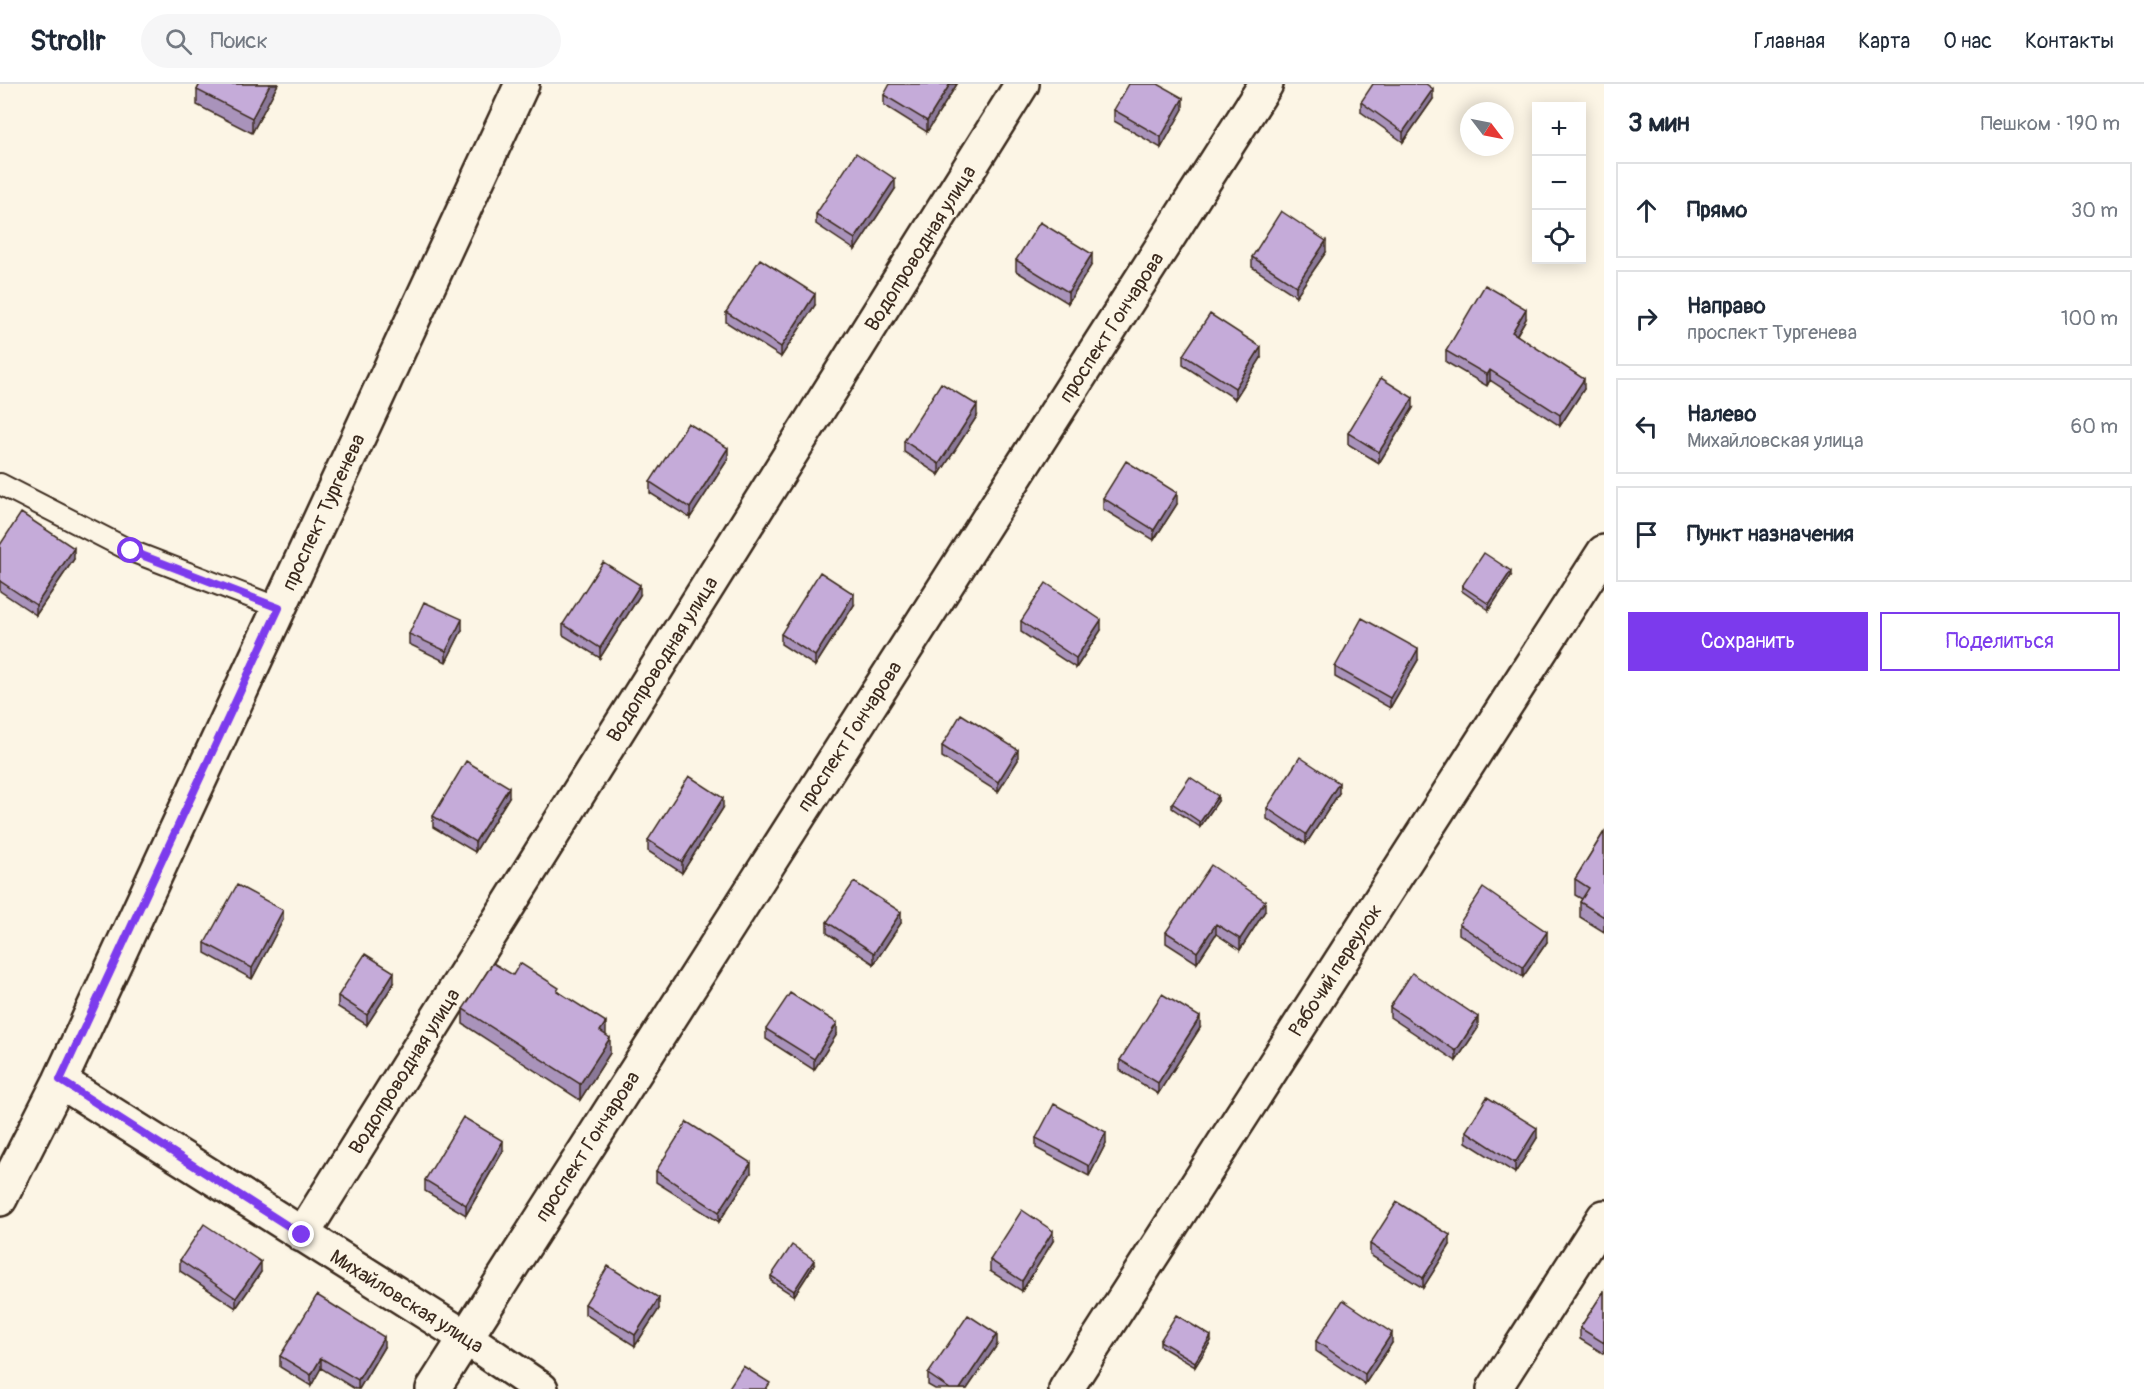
<!DOCTYPE html>
<html lang="ru">
<head>
<meta charset="utf-8">
<style>
  :root { --surface:#fff; --page:#f6f6f7; --text:#1f2937; --muted:#747a83; --line:#e0e1e3; --accent:#7c3aed }
  body { margin:0; font-family:Pangolin,sans-serif; background:var(--page); color:var(--text) }
  .controls { position:absolute; right:18px; top:18px; display:grid; overflow:hidden; border-radius:0px; box-shadow:0 3px 15px #0003 }
  .controls button { width:54px; height:54px; display:grid; place-items:center; padding:0; border:0; border-bottom:2px solid var(--line); background:var(--surface); color:var(--text); font:30px sans-serif }
  .compass { position:absolute; left:1460px; top:18px; width:54px; height:54px; border-radius:50%; background:var(--surface); box-shadow:0 3px 15px #0003; rotate:122deg }
  .stop { position:absolute; width:18px; height:18px; margin:-14px; border:4px solid #7c3aed; border-radius:50%; background:#fff }
  .stop.end { background:#7c3aed; border-color:#fff; box-shadow:0 2px 6px #0008 }
  .list { margin:0; padding:0; list-style:none }
  h2 { display:flex; justify-content:space-between; align-items:center; height:78px; margin:0; padding:0 24px; font-size:26px }
  h2 small { font-size:20px; font-weight:400; color:var(--muted) }
  .list li { display:grid; grid-template-columns:39px 1fr auto; gap:18px; align-items:center; box-sizing:border-box; height:96px; margin:0 12px 12px; padding:0 12px; border:2px solid var(--line); border-radius:0px }
  .list b { display:block; font-size:22px; white-space:nowrap }
  .list p { margin:0; font-size:20px; white-space:nowrap; color:var(--muted) }
  .list em { font-size:20px; font-style:normal; color:var(--muted) }
  .actions { display:flex; gap:12px; padding:18px 24px }
  .actions a { flex:1; padding:14px 0; border:2px solid var(--accent); border-radius:0px; text-align:center; font-size:21px; color:var(--accent) }
  .actions .main { background:var(--accent); color:#fff }
  .icon { flex:none; width:33px; height:33px; fill:none; stroke:currentColor; stroke-width:2; stroke-linecap:round; stroke-linejoin:round }
  .map { position:relative; flex:none; width:1604px; height:1305px; overflow:hidden }
  header { display:flex; align-items:center; gap:36px; box-sizing:border-box; height:84px; padding:0 30px; background:var(--surface); border-bottom:2px solid var(--line) }
  header strong { font-size:28px }
  nav { display:flex; gap:33px; margin-inline-start:auto; font-size:21px }
  .search { width:420px; height:54px; background:var(--page); display:flex; align-items:center; gap:15px; box-sizing:border-box; padding:0 21px; border-radius:33px; color:var(--muted); font-size:22px }
  main { display:flex }
  aside { flex:1; background:var(--surface) }
  .map>svg:first-child { display:block }
  .lines { fill:none; stroke-linecap:round; stroke-linejoin:round }
  .service-casing { stroke:#3b2a1e; stroke-width:24 }
  .minor-casing { stroke:#3b2a1e; stroke-width:38 }
  .service { stroke:#fcf5e5; stroke-width:20 }
  .minor { stroke:#fcf5e5; stroke-width:33 }
  .wall { fill:#a993bb; stroke:#3b2a1e; stroke-width:1.5 }
  .shaded-wall { fill:#8a7898; stroke:#3b2a1e; stroke-width:1.5 }
  .building { fill:#c5abd9; stroke:#3b2a1e; stroke-width:1.5 }
  .route { stroke:#7c3aed; stroke-width:8 }
  .labels { text-anchor:middle; stroke-width:4.5; stroke-linejoin:round; paint-order:stroke }
  .street-label { font-size:20px; fill:#3b2a1e; stroke:#fcf5e5 }
</style>
</head>
<body>
<header>
<strong>Strollr</strong>
<div class="search"><svg class="icon" aria-label="search" viewBox="0 0 24 24"><circle cx="10" cy="10" r="6"/><path d="M15 15l6 6"/></svg>Поиск</div>
<nav><a>Главная</a><a>Карта</a><a>О нас</a><a>Контакты</a></nav>
</header>
<main>
<div class="map">
<svg width="1604" height="1305" viewBox="0 0 1604 1305">
  <rect width="100%" height="100%" fill="#fcf5e5"/>
  <filter id="ink" filterUnits="userSpaceOnUse"><feTurbulence type="fractalNoise" baseFrequency=".0167" numOctaves="2"/><feDisplacementMap in="SourceGraphic" scale="12" xChannelSelector="R" yChannelSelector="G"/><feConvolveMatrix kernelMatrix="1 2 1 2 8 2 1 2 1" color-interpolation-filters="sRGB"/></filter>
  <g filter="url(#ink)">
    <g class="lines">
      <!-- service casing -->
      <g class="service-casing">
        <path id="service" d="M 0,400 L 131,467 L 279,524"/>
      </g>
      <!-- minor casing -->
      <g class="minor-casing">
        <path id="minor" d="M 60,997 L 465,1253 L 541,1305
          M 0,1115 L 60,997 L 522,0
          M 302,1151 L 1022,0
          M 433,1305 L 1266,0
          M 1066,1305 L 1604,468
          M 1494,1305 L 1604,1133"/>
      </g>
      <!-- service -->
      <use href="#service" class="service"/>
      <!-- minor -->
      <use href="#minor" class="minor"/>
    </g>
    <!-- wall -->
    <path class="wall" d="M 200,0 L 278,0 L 252,49 L 197,21 L 197,6 Z
      M 957,0 L 927,48 L 884,21 L 884,11 Z
      M 1433,15 L 1403,58 L 1361,28 L 1361,18 Z
      M 1183,25 L 1161,64 L 1114,37 L 1114,26 Z
      M 895,105 L 855,166 L 816,140 L 816,130 Z
      M 1326,168 L 1296,212 L 1252,183 L 1252,173 Z
      M 1016,176 L 1092,180 L 1068,219 L 1016,187 Z
      M 815,221 L 781,273 L 726,238 L 726,228 Z
      M 1526,235 L 1517,251 L 1584,305 L 1560,342 L 1490,296 L 1487,302 L 1446,278 L 1446,267 Z
      M 1183,271 L 1261,274 L 1235,315 L 1183,281 Z
      M 1413,324 L 1379,379 L 1348,360 L 1348,349 Z
      M 977,332 L 939,391 L 904,368 L 904,357 Z
      M 728,375 L 690,434 L 650,409 L 650,398 Z
      M 1103,414 L 1177,420 L 1154,456 L 1103,425 Z
      M 0,461 L 74,475 L 36,531 L 0,507 Z
      M 1511,492 L 1489,526 L 1462,507 L 1462,502 Z
      M 640,511 L 600,574 L 563,551 L 563,540 Z
      M 854,521 L 815,582 L 781,560 L 781,550 Z
      M 1021,537 L 1101,546 L 1076,584 L 1021,548 Z
      M 462,546 L 446,578 L 409,560 L 409,550 Z
      M 1418,576 L 1390,624 L 1335,593 L 1335,583 Z
      M 942,662 L 1018,676 L 998,708 L 942,673 Z
      M 1339,709 L 1306,760 L 1267,735 L 1267,724 Z
      M 509,713 L 475,768 L 433,743 L 433,732 Z
      M 1218,717 L 1200,743 L 1172,724 L 1172,719 Z
      M 723,724 L 682,789 L 648,767 L 648,756 Z
      M 1604,748 L 1604,848 L 1580,833 L 1580,818 L 1582,815 L 1575,811 L 1575,795 Z
      M 1265,827 L 1240,866 L 1216,850 L 1197,879 L 1166,859 L 1166,848 Z
      M 283,836 L 252,895 L 205,869 L 205,859 Z
      M 827,838 L 901,839 L 874,880 L 827,849 Z
      M 1459,840 L 1547,858 L 1523,893 L 1459,850 Z
      M 513,891 L 559,908 L 606,952 L 610,969 L 580,1016 L 463,940 L 463,925 Z
      M 394,899 L 367,941 L 338,923 L 338,912 Z
      M 1390,923 L 1478,944 L 1456,977 L 1390,933 Z
      M 1200,944 L 1158,1010 L 1120,986 L 1120,976 Z
      M 766,945 L 837,950 L 814,986 L 766,955 Z
      M 1466,1047 L 1537,1054 L 1515,1089 L 1466,1058 Z
      M 1036,1054 L 1106,1059 L 1089,1092 L 1036,1064 Z
      M 503,1067 L 466,1131 L 425,1107 L 425,1096 Z
      M 656,1087 L 751,1089 L 719,1138 L 656,1098 Z
      M 1053,1157 L 1022,1207 L 990,1187 L 990,1176 Z
      M 1370,1160 L 1450,1161 L 1423,1204 L 1370,1171 Z
      M 180,1176 L 261,1188 L 236,1224 L 180,1187 Z
      M 814,1181 L 794,1212 L 771,1197 L 771,1192 Z
      M 1604,1207 L 1604,1270 L 1580,1255 L 1580,1244 Z
      M 585,1220 L 659,1225 L 635,1262 L 585,1230 Z
      M 1160,1257 L 1211,1257 L 1195,1283 L 1160,1262 Z
      M 1316,1257 L 1392,1259 L 1365,1300 L 1316,1267 Z
      M 997,1261 L 967,1305 L 935,1305 L 928,1301 L 928,1290 Z
      M 384,1263 L 359,1305 L 355,1305 L 321,1284 L 311,1302 L 280,1283 L 280,1272 Z"/>
    <!-- shaded-wall -->
    <path class="shaded-wall" d="M 270,0 L 278,0 L 252,49 L 252,34 Z
      M 950,0 L 957,0 L 927,48 L 927,37 Z
      M 1433,5 L 1433,15 L 1403,58 L 1403,48 Z
      M 1183,14 L 1183,25 L 1161,64 L 1161,53 Z
      M 895,95 L 895,105 L 855,166 L 855,155 Z
      M 1326,157 L 1326,168 L 1296,212 L 1296,202 Z
      M 1092,170 L 1092,180 L 1068,219 L 1068,208 Z
      M 815,210 L 815,221 L 781,273 L 781,263 Z
      M 1526,225 L 1526,235 L 1512,258 L 1512,248 Z
      M 1261,263 L 1261,274 L 1235,315 L 1235,304 Z
      M 1490,286 L 1490,296 L 1487,302 L 1487,291 Z
      M 1584,295 L 1584,305 L 1560,342 L 1560,331 Z
      M 1413,314 L 1413,324 L 1379,379 L 1379,368 Z
      M 977,321 L 977,332 L 939,391 L 939,380 Z
      M 728,364 L 728,375 L 690,434 L 690,424 Z
      M 1177,409 L 1177,420 L 1154,456 L 1154,446 Z
      M 74,464 L 74,475 L 36,531 L 36,521 Z
      M 1511,487 L 1511,492 L 1489,526 L 1489,520 Z
      M 640,501 L 640,511 L 600,574 L 600,564 Z
      M 854,510 L 854,521 L 815,582 L 815,572 Z
      M 462,535 L 462,546 L 446,578 L 446,567 Z
      M 1101,536 L 1101,546 L 1076,584 L 1076,574 Z
      M 1418,565 L 1418,576 L 1390,624 L 1390,614 Z
      M 1018,666 L 1018,676 L 998,708 L 998,698 Z
      M 1339,699 L 1339,709 L 1306,760 L 1306,750 Z
      M 509,703 L 509,713 L 475,768 L 475,758 Z
      M 1218,712 L 1218,717 L 1200,743 L 1200,738 Z
      M 723,714 L 723,724 L 682,789 L 682,778 Z
      M 1265,817 L 1265,827 L 1240,866 L 1240,855 Z
      M 283,826 L 283,836 L 252,895 L 252,884 Z
      M 901,828 L 901,839 L 874,880 L 874,869 Z
      M 1216,840 L 1216,850 L 1197,879 L 1197,868 Z
      M 1547,848 L 1547,858 L 1523,893 L 1523,883 Z
      M 394,888 L 394,899 L 367,941 L 367,931 Z
      M 1200,933 L 1200,944 L 1158,1010 L 1158,999 Z
      M 1478,933 L 1478,944 L 1456,977 L 1456,967 Z
      M 606,938 L 606,954 L 600,947 Z
      M 837,939 L 837,950 L 814,986 L 814,975 Z
      M 610,954 L 610,969 L 580,1016 L 580,1000 Z
      M 1537,1044 L 1537,1054 L 1515,1089 L 1515,1079 Z
      M 1106,1048 L 1106,1059 L 1089,1092 L 1089,1082 Z
      M 503,1057 L 503,1067 L 466,1131 L 466,1121 Z
      M 751,1079 L 751,1089 L 719,1138 L 719,1128 Z
      M 1053,1147 L 1053,1157 L 1022,1207 L 1022,1197 Z
      M 1450,1151 L 1450,1161 L 1423,1204 L 1423,1194 Z
      M 814,1176 L 814,1181 L 794,1212 L 794,1207 Z
      M 261,1178 L 261,1188 L 236,1224 L 236,1214 Z
      M 659,1214 L 659,1225 L 635,1262 L 635,1251 Z
      M 1392,1249 L 1392,1259 L 1365,1300 L 1365,1290 Z
      M 997,1250 L 997,1261 L 967,1305 L 960,1305 Z
      M 1211,1252 L 1211,1257 L 1195,1283 L 1195,1278 Z
      M 384,1253 L 384,1263 L 359,1305 L 358,1305 L 358,1296 Z
      M 321,1274 L 321,1284 L 311,1302 L 311,1291 Z"/>
    <!-- building -->
    <path class="building" d="M 200,0 L 270,0 L 252,34 L 197,6 Z
      M 890,0 L 950,0 L 927,37 L 884,11 Z
      M 1129,0 L 1158,0 L 1183,14 L 1161,53 L 1114,26 Z
      M 1373,0 L 1426,0 L 1433,5 L 1403,48 L 1361,18 Z
      M 856,69 L 895,95 L 855,155 L 816,130 Z
      M 1281,127 L 1326,157 L 1296,202 L 1252,173 Z
      M 1040,138 L 1092,170 L 1068,208 L 1016,176 Z
      M 760,175 L 815,210 L 781,263 L 726,228 Z
      M 1485,201 L 1526,225 L 1512,248 L 1584,295 L 1560,331 L 1490,286 L 1487,291 L 1446,267 Z
      M 1210,230 L 1261,263 L 1235,304 L 1183,271 Z
      M 1381,294 L 1413,314 L 1379,368 L 1348,349 Z
      M 941,299 L 977,321 L 939,380 L 904,357 Z
      M 688,339 L 728,364 L 690,424 L 650,398 Z
      M 1126,377 L 1177,409 L 1154,446 L 1103,414 Z
      M 21,429 L 74,464 L 36,521 L 0,497 L 0,461 Z
      M 1484,469 L 1511,487 L 1489,520 L 1462,502 Z
      M 603,478 L 640,501 L 600,564 L 563,540 Z
      M 820,488 L 854,510 L 815,572 L 781,550 Z
      M 1046,499 L 1101,536 L 1076,574 L 1021,537 Z
      M 424,518 L 462,535 L 446,567 L 409,550 Z
      M 1362,534 L 1418,565 L 1390,614 L 1335,583 Z
      M 961,630 L 1018,666 L 998,698 L 942,662 Z
      M 1300,673 L 1339,699 L 1306,750 L 1267,724 Z
      M 466,677 L 509,703 L 475,758 L 433,732 Z
      M 689,692 L 723,714 L 682,778 L 648,756 Z
      M 1190,693 L 1218,712 L 1200,738 L 1172,719 Z
      M 1604,748 L 1604,833 L 1580,818 L 1589,804 L 1575,795 Z
      M 1211,781 L 1265,817 L 1240,855 L 1216,840 L 1197,868 L 1166,848 Z
      M 854,798 L 901,828 L 874,869 L 827,838 Z
      M 237,801 L 283,826 L 252,884 L 205,859 Z
      M 1483,804 L 1547,848 L 1523,883 L 1459,840 Z
      M 365,870 L 394,888 L 367,931 L 338,912 Z
      M 493,879 L 513,891 L 520,879 L 559,904 L 557,907 L 606,938 L 600,947 L 610,954 L 580,1000 L 463,925 Z
      M 1412,889 L 1478,933 L 1456,967 L 1390,923 Z
      M 790,909 L 837,939 L 814,975 L 766,945 Z
      M 1162,910 L 1200,933 L 1158,999 L 1120,976 Z
      M 1487,1013 L 1537,1044 L 1515,1079 L 1466,1047 Z
      M 1054,1020 L 1106,1048 L 1089,1082 L 1036,1054 Z
      M 463,1033 L 503,1057 L 466,1121 L 425,1096 Z
      M 687,1038 L 751,1079 L 719,1128 L 656,1087 Z
      M 1397,1118 L 1450,1151 L 1423,1194 L 1370,1160 Z
      M 1022,1126 L 1053,1147 L 1022,1197 L 990,1176 Z
      M 204,1140 L 261,1178 L 236,1214 L 180,1176 Z
      M 792,1161 L 814,1176 L 794,1207 L 771,1192 Z
      M 608,1182 L 659,1214 L 635,1251 L 585,1220 Z
      M 1604,1207 L 1604,1259 L 1580,1244 Z
      M 317,1211 L 384,1253 L 358,1296 L 321,1274 L 311,1291 L 280,1272 Z
      M 1343,1216 L 1392,1249 L 1365,1290 L 1316,1257 Z
      M 968,1231 L 997,1250 L 960,1305 L 950,1305 L 928,1290 Z
      M 1176,1231 L 1211,1252 L 1195,1278 L 1160,1257 Z
      M 743,1282 L 770,1299 L 766,1305 L 728,1305 Z"/>
  </g>
  <g class="lines" filter="url(#ink)">
    <!-- route -->
    <path class="route" d="M 131,467 L 279,524 L 60,996 L 302,1151"/>
  </g>
  <g class="labels">
    <!-- street labels -->
    <g class="street-label">
      <text transform="translate(920 164) rotate(-58)" y="7">Водопроводная улица</text>
      <text transform="translate(1111 243) rotate(-57)" y="7">проспект Гончарова</text>
      <text transform="translate(323 428) rotate(-65)" y="7">проспект Тургенева</text>
      <text transform="translate(662 575) rotate(-58)" y="7">Водопроводная улица</text>
      <text transform="translate(849 652) rotate(-57)" y="7">проспект Гончарова</text>
      <text transform="translate(1335 886) rotate(-57)" y="7">Рабочий переулок</text>
      <text transform="translate(404 987) rotate(-58)" y="7">Водопроводная улица</text>
      <text transform="translate(587 1062) rotate(-57)" y="7">проспект Гончарова</text>
      <text transform="translate(407 1217) rotate(32)" y="7">Михайловская улица</text>
    </g>
  </g>
</svg>
<div class="controls">
<button>+</button>
<button>−</button>
<button><svg class="icon" aria-label="locate" viewBox="0 0 24 24"><circle cx="12" cy="12" r="6"/><path d="M12 2v4M12 18v4M2 12h4M18 12h4"/></svg></button>
</div>
<svg class="compass" viewBox="-18 -18 36 36"><path d="M0-13l5 13h-10z" fill="#e53935"/><path d="M0 13l5-13h-10z" fill="#747a83"/></svg>
<div class="stop" style="left:131px;top:467px"></div>
<div class="stop end" style="left:302px;top:1151px"></div>
</div>
<aside>
<h2>3 мин<small>Пешком · 190 m</small></h2>
<ul class="list">
<li><svg class="icon" aria-label="ahead" viewBox="0 0 24 24"><path d="M12 20V5M6 11l6-6 6 6"/></svg><div><b>Прямо</b></div><em>30 m</em></li>
<li><svg class="icon" aria-label="right" viewBox="0 0 24 24"><path d="M7 20v-9h11M14 6l5 5-5 5"/></svg><div><b>Направо</b><p>проспект Тургенева</p></div><em>100 m</em></li>
<li><svg class="icon" aria-label="left" viewBox="0 0 24 24"><path d="M17 20v-9H6M10 6l-5 5 5 5"/></svg><div><b>Налево</b><p>Михайловская улица</p></div><em>60 m</em></li>
<li><svg class="icon" aria-label="arrive" viewBox="0 0 24 24"><path d="M6 21V4h12l-3 4 3 4H6"/></svg><div><b>Пункт назначения</b></div></li>
</ul>
<div class="actions"><a class="main">Сохранить</a><a>Поделиться</a></div>
</aside>
</main>
</body>
</html>
